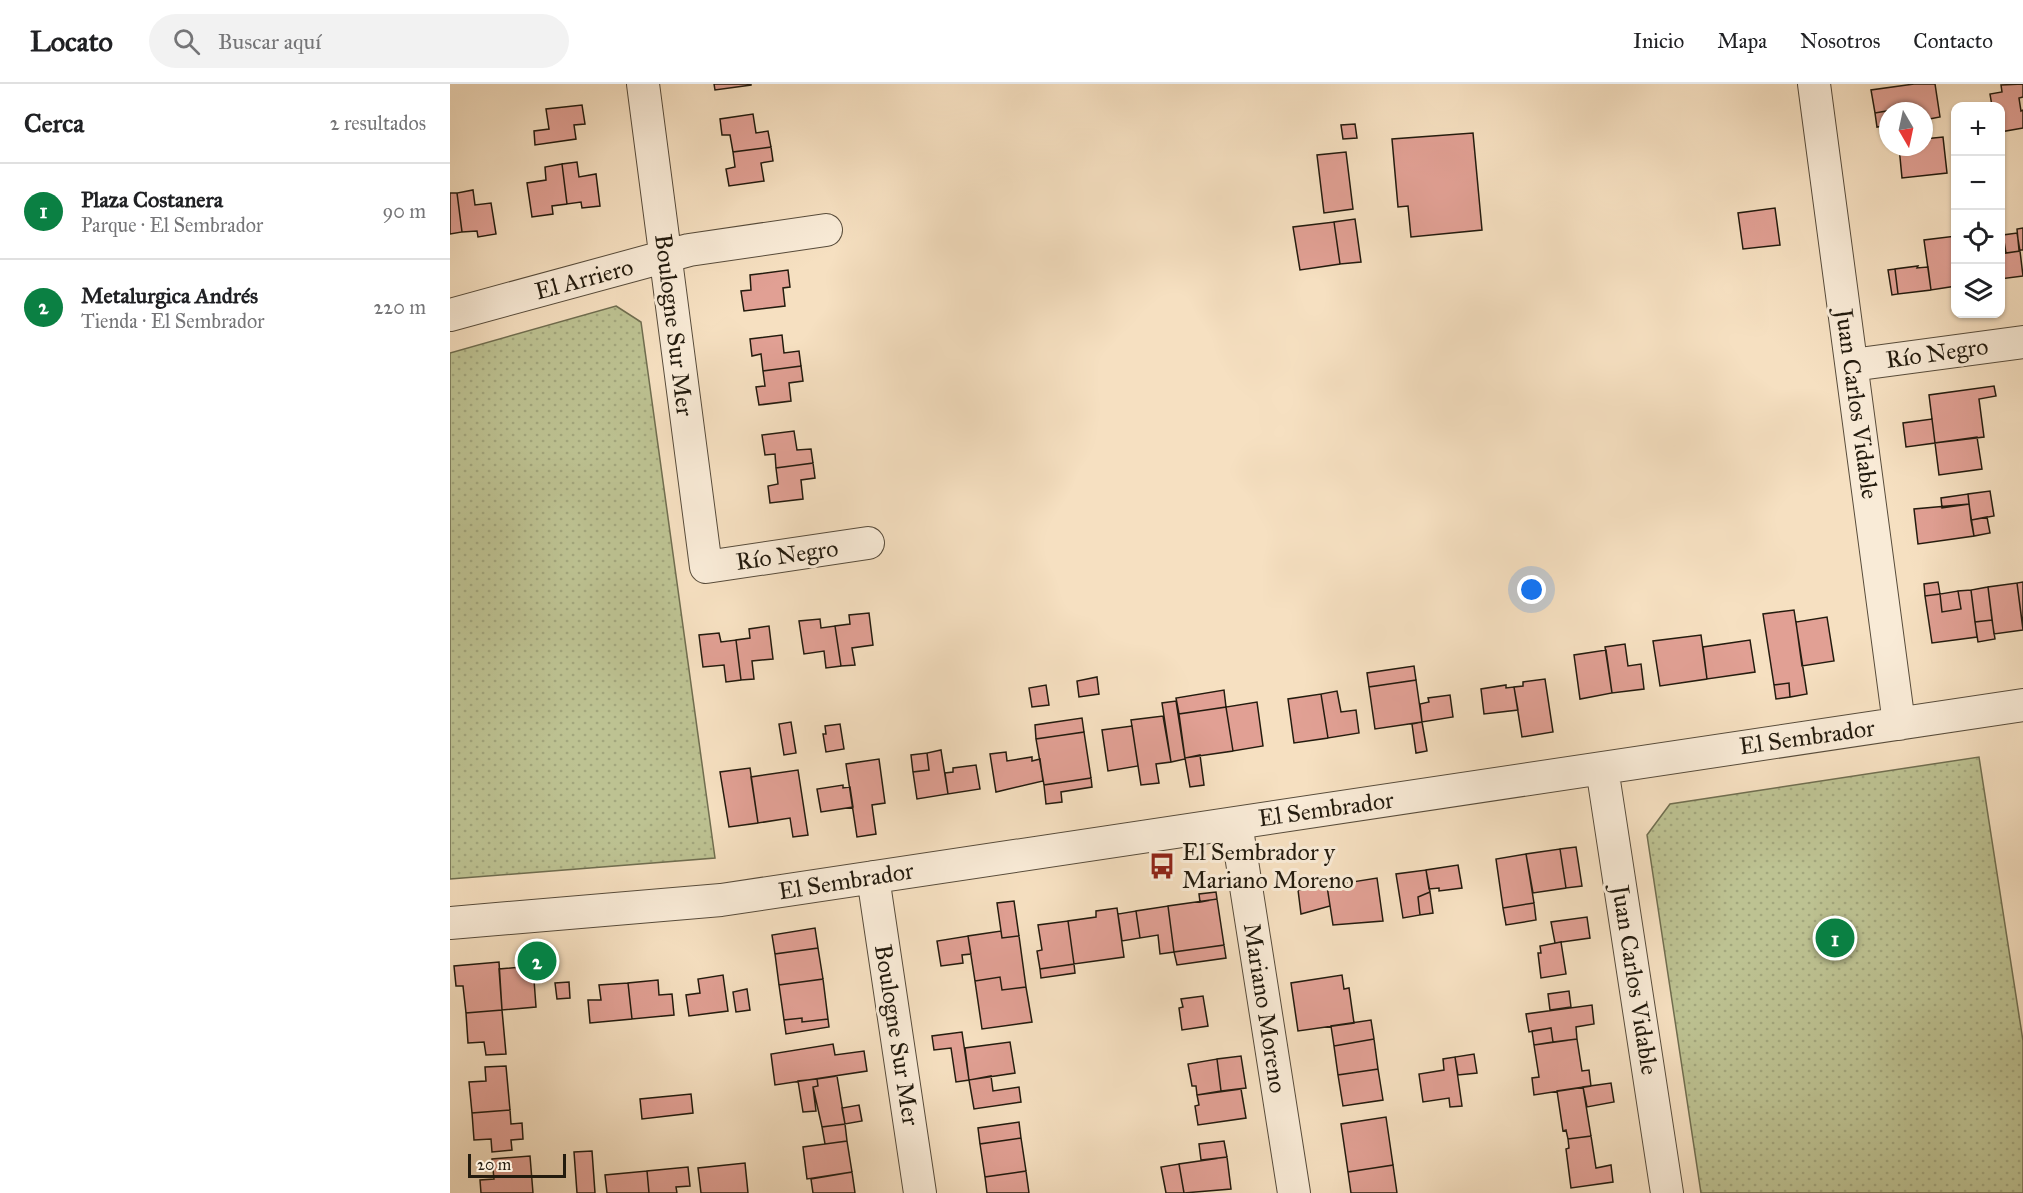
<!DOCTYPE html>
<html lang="es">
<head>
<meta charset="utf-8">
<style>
  :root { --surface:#fff; --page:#f2f2f2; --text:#202124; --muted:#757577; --line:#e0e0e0; --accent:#0b8043 }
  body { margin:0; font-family:"IM FELL Great Primer",serif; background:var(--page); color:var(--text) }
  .controls { position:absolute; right:18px; top:18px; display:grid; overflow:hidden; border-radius:12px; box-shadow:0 2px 4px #0004 }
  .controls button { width:54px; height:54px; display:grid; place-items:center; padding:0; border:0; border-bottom:2px solid var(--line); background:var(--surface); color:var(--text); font:30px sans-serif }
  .compass { position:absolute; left:1429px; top:18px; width:54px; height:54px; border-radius:50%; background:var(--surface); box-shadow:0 2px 4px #0004; rotate:171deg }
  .scale { position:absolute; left:18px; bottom:15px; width:98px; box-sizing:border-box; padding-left:6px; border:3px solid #231b0e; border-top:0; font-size:16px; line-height:21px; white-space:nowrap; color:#231b0e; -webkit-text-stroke:4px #f9ebd7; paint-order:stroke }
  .you { position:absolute; left:1082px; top:506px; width:21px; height:21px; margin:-15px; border:4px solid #fff; border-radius:50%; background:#1a73e8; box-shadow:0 0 0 9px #1a73e833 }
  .badge { display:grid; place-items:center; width:39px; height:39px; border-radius:50%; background:var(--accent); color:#fff; font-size:20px; font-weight:700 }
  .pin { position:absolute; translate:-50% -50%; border:3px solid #fff; box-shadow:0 2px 6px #0006 }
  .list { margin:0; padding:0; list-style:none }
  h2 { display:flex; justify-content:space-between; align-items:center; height:78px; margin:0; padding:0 24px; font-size:26px }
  h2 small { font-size:20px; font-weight:400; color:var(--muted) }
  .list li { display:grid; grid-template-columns:39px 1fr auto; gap:18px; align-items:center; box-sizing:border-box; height:96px; padding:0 24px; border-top:2px solid var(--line) }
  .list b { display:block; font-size:22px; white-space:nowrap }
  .list p { margin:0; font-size:20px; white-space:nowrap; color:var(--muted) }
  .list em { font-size:20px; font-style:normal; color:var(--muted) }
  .icon { flex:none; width:33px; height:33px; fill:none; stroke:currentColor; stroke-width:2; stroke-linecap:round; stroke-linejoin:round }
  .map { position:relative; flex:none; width:1573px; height:1109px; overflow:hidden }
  header { display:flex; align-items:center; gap:36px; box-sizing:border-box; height:84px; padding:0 30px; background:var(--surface); border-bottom:2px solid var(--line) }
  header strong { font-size:28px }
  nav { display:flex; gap:33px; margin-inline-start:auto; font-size:21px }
  .search { width:420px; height:54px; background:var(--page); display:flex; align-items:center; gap:15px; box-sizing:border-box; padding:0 21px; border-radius:33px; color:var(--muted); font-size:22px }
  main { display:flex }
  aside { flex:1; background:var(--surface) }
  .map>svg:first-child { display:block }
  .park { fill:url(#park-dots); stroke:#706e50; stroke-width:1.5 }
  .building { fill:#e1a094; stroke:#231b0e; stroke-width:1.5 }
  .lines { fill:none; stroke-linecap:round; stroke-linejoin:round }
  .minor-casing { stroke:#584c3b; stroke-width:34 }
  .minor { stroke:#f9ebd7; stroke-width:32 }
  .labels { text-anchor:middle; stroke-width:6; stroke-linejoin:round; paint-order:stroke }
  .street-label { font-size:24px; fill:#231b0e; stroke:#f9ebd7 }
  .poi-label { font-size:24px; fill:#231b0e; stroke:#f9ebd7; text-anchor:start }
</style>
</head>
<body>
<header>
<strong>Locato</strong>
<div class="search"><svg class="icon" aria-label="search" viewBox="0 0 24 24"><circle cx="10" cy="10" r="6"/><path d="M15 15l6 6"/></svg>Buscar aquí</div>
<nav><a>Inicio</a><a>Mapa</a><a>Nosotros</a><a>Contacto</a></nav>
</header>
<main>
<aside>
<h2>Cerca<small>2 resultados</small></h2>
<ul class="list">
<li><span class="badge">1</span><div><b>Plaza Costanera</b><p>Parque · El Sembrador</p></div><em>90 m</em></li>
<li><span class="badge">2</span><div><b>Metalurgica Andrés</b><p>Tienda · El Sembrador</p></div><em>220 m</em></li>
</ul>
</aside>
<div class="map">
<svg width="1573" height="1109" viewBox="0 0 1573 1109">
  <defs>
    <pattern id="park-dots" width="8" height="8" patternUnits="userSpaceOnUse" patternTransform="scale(1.5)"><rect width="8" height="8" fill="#bdc292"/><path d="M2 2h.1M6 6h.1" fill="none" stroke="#a2a67d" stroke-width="1.8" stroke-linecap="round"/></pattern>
  </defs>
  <rect width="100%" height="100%" fill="#f6e0c1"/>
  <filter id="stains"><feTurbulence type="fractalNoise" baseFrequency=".00333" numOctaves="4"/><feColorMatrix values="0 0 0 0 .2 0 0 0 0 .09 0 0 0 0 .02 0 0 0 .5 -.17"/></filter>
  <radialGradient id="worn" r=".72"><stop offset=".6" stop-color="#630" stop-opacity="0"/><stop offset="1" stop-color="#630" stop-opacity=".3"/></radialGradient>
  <!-- park -->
  <path class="park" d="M 166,222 L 191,238 L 265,774 L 0,795 L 0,269 Z
    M 1529,673 L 1573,957 L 1573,1109 L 1251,1109 L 1197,751 L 1220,720 Z"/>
  <!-- building -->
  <path class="building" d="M 264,0 L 301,0 L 301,1 L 265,6 Z
    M 1464,0 L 1485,0 L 1490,33 L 1474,36 L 1474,27 L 1442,26 L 1425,29 L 1421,6 Z
    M 1573,0 L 1573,13 L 1569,14 L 1571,27 L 1573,26 L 1573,44 L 1550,48 L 1550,22 L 1542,22 L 1540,10 L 1552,8 L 1551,1 Z
    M 132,21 L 135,40 L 124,41 L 126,55 L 85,61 L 84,47 L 99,45 L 96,25 Z
    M 1442,26 L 1438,27 L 1438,41 L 1427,43 L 1425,29 Z
    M 303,30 L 306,49 L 318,47 L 321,63 L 283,68 L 280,51 L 272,51 L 270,35 Z
    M 905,40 L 907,54 L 893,55 L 891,41 Z
    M 1023,49 L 1032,146 L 961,153 L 958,122 L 948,123 L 942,55 Z
    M 1493,53 L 1497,89 L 1452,94 L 1449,63 L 1474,63 L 1474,55 Z
    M 321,63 L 323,77 L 311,79 L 314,97 L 279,102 L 276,85 L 285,83 L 283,68 Z
    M 896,68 L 903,125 L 874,129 L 867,71 Z
    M 127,78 L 129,93 L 146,90 L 150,122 L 132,124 L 131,118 L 117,120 L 112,80 Z
    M 112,80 L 117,120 L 102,122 L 103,130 L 82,133 L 77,99 L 96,96 L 95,83 Z
    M 23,106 L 25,121 L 41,119 L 46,150 L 28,153 L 27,147 L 12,148 L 7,109 Z
    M 0,109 L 7,109 L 12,148 L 0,150 Z
    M 1325,124 L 1330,161 L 1293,165 L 1288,129 Z
    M 905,135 L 911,178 L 890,180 L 884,138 Z
    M 884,138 L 890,180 L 850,186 L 843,143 Z
    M 1573,144 L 1573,166 L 1569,166 L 1567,145 Z
    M 1567,149 L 1570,167 L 1556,169 L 1553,151 Z
    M 1506,152 L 1506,202 L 1481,206 L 1474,156 Z
    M 1570,167 L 1573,192 L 1550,195 L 1550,170 Z
    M 1468,182 L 1467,184 L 1478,183 L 1481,206 L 1448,210 L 1445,185 Z
    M 1445,185 L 1448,210 L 1442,211 L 1438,186 Z
    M 338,186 L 340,203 L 333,204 L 335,222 L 294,227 L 291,207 L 301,206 L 300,191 Z
    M 332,251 L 334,269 L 349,267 L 351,282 L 313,287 L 311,270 L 302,272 L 300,255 Z
    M 351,282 L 353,297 L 339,299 L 341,317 L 309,321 L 306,303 L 315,302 L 313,287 Z
    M 1544,302 L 1546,312 L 1529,315 L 1534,353 L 1485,359 L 1479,311 Z
    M 1482,335 L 1485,359 L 1456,363 L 1453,339 Z
    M 344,347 L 347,366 L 361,365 L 363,379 L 326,384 L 325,370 L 315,371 L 312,351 Z
    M 1527,353 L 1532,385 L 1489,391 L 1485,359 Z
    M 363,379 L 365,394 L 351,396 L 353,415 L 320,419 L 318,402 L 328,400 L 326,384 Z
    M 1540,407 L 1544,432 L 1521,436 L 1518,410 Z
    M 1518,410 L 1519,420 L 1492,424 L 1491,414 Z
    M 1519,420 L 1524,452 L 1468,460 L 1464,425 Z
    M 1537,433 L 1540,449 L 1524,452 L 1521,436 Z
    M 1488,498 L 1490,510 L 1475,512 L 1474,500 Z
    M 1573,498 L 1573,545 L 1567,499 Z
    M 1567,499 L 1573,546 L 1544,550 L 1538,503 Z
    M 1538,503 L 1542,536 L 1525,538 L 1521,506 Z
    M 1521,506 L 1527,553 L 1482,559 L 1475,512 L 1490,510 L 1492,528 L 1511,525 L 1508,507 Z
    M 1508,507 L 1511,525 L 1492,528 L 1490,510 Z
    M 1344,526 L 1357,610 L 1340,613 L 1339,599 L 1324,601 L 1313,530 Z
    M 419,529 L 423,561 L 402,564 L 405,581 L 391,582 L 385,542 L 400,540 L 399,531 Z
    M 1377,533 L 1384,577 L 1352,582 L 1346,538 Z
    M 370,535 L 371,544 L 385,542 L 391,582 L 376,584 L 374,567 L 354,570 L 349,537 Z
    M 1542,536 L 1545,555 L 1528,558 L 1525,538 Z
    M 319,542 L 323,575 L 302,577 L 304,595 L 291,596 L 286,556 L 300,554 L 299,545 Z
    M 269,549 L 271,558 L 286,556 L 291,596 L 276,598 L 274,581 L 253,583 L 249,551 Z
    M 1251,551 L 1257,595 L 1210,602 L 1203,557 Z
    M 1300,556 L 1305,588 L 1257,595 L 1253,563 Z
    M 1175,560 L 1178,582 L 1191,580 L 1194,605 L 1162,609 L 1155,563 Z
    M 1156,566 L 1162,609 L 1130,615 L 1124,571 Z
    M 964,582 L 966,596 L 919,603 L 917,589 Z
    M 647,593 L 649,610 L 629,613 L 627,597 Z
    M 1095,595 L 1103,648 L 1072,653 L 1064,603 L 1073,602 L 1073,598 Z
    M 966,596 L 972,638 L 925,645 L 919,603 Z
    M 1339,599 L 1340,613 L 1326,615 L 1324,601 Z
    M 596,601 L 599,621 L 582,623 L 579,604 Z
    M 1056,601 L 1056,604 L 1064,603 L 1068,626 L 1034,630 L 1031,605 Z
    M 774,606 L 776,623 L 729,630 L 726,614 Z
    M 887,607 L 891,628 L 906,626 L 909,649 L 878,654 L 871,610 Z
    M 871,610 L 878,654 L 844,659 L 838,615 Z
    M 1000,611 L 1003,633 L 972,638 L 970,620 L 979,618 L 978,614 Z
    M 726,617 L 735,675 L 721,678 L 712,619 Z
    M 807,618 L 813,662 L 783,667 L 776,623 Z
    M 776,623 L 783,667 L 735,674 L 729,630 Z
    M 713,632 L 721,678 L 706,680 L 709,699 L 691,701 L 681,636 Z
    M 632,634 L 634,648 L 586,655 L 585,641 Z
    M 341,638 L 346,669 L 334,671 L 329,640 Z
    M 972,638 L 977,667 L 966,669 L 962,640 Z
    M 390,640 L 394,665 L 376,668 L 373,650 L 376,650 L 375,642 Z
    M 682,642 L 688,682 L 658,687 L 652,646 Z
    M 634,648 L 641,694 L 594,701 L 586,655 Z
    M 491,666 L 498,710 L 467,715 L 463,688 L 479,686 L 477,669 Z
    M 556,668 L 557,677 L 582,673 L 582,677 L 590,675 L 593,697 L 546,708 L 540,670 Z
    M 477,669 L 479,686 L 463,688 L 461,671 Z
    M 750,671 L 754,701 L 740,703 L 735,674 Z
    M 429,675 L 435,719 L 422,721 L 426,750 L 407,753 L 396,680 Z
    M 526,681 L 530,705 L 498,710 L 495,689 L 503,688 L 503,684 Z
    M 300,684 L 308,739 L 279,743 L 270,688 Z
    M 348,686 L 358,751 L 343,753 L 340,734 L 308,739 L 301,693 Z
    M 641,694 L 642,703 L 611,708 L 612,718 L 596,720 L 594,701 Z
    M 393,701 L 393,704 L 400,703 L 403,723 L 371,728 L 367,705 Z
    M 1126,763 L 1132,802 L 1116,804 L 1110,765 Z
    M 1110,765 L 1116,804 L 1083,809 L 1076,770 Z
    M 1076,770 L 1084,819 L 1053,824 L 1046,775 Z
    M 1008,781 L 1012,804 L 989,807 L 989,804 L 979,805 L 976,786 Z
    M 976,786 L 980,808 L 968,813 L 970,831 L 953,834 L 946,790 Z
    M 927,794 L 933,837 L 883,841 L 877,802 Z
    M 877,802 L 880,822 L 851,830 L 848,806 Z
    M 766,808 L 767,815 L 750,818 L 749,810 Z
    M 980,808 L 983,829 L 970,831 L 968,813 Z
    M 767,815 L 774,861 L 724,868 L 718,822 Z
    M 564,817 L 569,852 L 552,854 L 547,819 Z
    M 1084,819 L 1086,836 L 1056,841 L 1053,824 Z
    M 718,822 L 724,868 L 710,870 L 708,851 L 690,854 L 686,827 Z
    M 667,824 L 674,873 L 624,880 L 618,837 L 646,833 L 646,827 Z
    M 686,827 L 690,854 L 672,857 L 668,830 Z
    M 1137,833 L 1140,854 L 1105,859 L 1101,838 Z
    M 618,837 L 624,880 L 590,885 L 587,867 L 592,866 L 588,841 Z
    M 365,844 L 368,864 L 325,870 L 322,851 Z
    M 551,847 L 552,854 L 569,852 L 576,903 L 552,906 L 550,893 L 525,897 L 518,852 Z
    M 518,852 L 521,870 L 512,871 L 513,879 L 491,882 L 487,857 Z
    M 1111,858 L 1116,890 L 1091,894 L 1088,869 L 1091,869 L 1090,862 Z
    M 774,861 L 776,874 L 727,881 L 724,868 Z
    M 368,864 L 373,895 L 329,901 L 325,870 Z
    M 49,878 L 52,926 L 16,929 L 13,902 L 6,902 L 4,882 Z
    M 624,880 L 625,889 L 591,894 L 590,885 Z
    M 83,882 L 86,923 L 52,926 L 49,885 Z
    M 273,891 L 278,927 L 239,932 L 236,911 L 250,909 L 248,895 Z
    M 892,891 L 894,905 L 899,904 L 904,939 L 848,947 L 841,899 Z
    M 550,893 L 552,906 L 576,903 L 582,938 L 532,945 L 525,897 Z
    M 373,895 L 378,935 L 352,938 L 352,934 L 334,936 L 329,901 Z
    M 208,896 L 209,911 L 222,910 L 224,931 L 182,935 L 178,899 Z
    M 119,898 L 120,914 L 107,915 L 105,899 Z
    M 178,899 L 182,935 L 140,939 L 138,916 L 151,916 L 149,901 Z
    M 297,905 L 300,926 L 286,928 L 283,908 Z
    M 1119,907 L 1121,923 L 1100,926 L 1098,910 Z
    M 753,912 L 758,942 L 732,946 L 729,924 L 733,923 L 731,915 Z
    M 1142,921 L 1144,940 L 1126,943 L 1127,955 L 1103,958 L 1101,944 L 1079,948 L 1076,930 Z
    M 52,926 L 56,970 L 36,971 L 34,958 L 18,959 L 16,929 Z
    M 352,934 L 352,938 L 378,935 L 379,943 L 336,950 L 334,936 Z
    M 921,936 L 924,955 L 884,962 L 881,942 Z
    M 1101,944 L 1103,958 L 1084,961 L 1082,947 Z
    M 512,948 L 519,996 L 506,998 L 501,964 L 484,966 L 482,952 Z
    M 924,955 L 928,985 L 888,991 L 884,962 Z
    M 1127,955 L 1132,987 L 1139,986 L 1141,1002 L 1084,1011 L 1082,994 L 1089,993 L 1084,961 Z
    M 560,958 L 565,989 L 519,996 L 515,964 Z
    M 383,960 L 385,971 L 414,967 L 417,987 L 325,1001 L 321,970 Z
    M 1024,970 L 1027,989 L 1008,991 L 1005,973 Z
    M 791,972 L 796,1004 L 771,1007 L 767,975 Z
    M 1005,973 L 1012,1022 L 1000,1023 L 999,1014 L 973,1018 L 969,990 L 994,986 L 993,975 Z
    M 767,975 L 771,1007 L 747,1011 L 746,1002 L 742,1002 L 738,980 Z
    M 56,982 L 60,1026 L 22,1029 L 19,998 L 36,997 L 35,983 Z
    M 928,985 L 933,1016 L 893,1022 L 888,991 Z
    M 387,992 L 395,1040 L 372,1043 L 363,1003 L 368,1002 L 367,995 Z
    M 541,992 L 543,1007 L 569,1003 L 571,1018 L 524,1025 L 519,996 Z
    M 367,995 L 368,1002 L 363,1003 L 366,1027 L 353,1028 L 348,997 Z
    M 1161,999 L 1164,1018 L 1137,1023 L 1133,1003 Z
    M 1133,1003 L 1141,1052 L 1118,1055 L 1116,1046 L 1113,1047 L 1107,1007 Z
    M 791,1005 L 796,1034 L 748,1041 L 745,1022 L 749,1021 L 747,1011 Z
    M 241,1010 L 243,1029 L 192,1035 L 190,1015 Z
    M 409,1021 L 412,1037 L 395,1040 L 392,1024 Z
    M 60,1026 L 61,1040 L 72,1039 L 73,1055 L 61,1056 L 62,1066 L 42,1068 L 41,1055 L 24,1056 L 22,1029 Z
    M 936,1033 L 943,1081 L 898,1088 L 891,1040 Z
    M 569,1038 L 571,1054 L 530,1060 L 528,1044 Z
    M 395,1040 L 397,1057 L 375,1060 L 372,1043 Z
    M 1141,1052 L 1146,1084 L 1161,1081 L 1163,1098 L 1121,1104 L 1116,1065 L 1119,1064 L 1118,1055 Z
    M 571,1054 L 576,1087 L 535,1093 L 530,1060 Z
    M 397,1057 L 402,1088 L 357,1095 L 353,1063 Z
    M 774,1057 L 777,1073 L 751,1076 L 749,1060 Z
    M 142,1067 L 145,1109 L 127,1109 L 124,1068 Z
    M 80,1072 L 83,1109 L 31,1109 L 30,1096 L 44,1095 L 42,1075 Z
    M 777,1073 L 781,1105 L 734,1109 L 729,1080 Z
    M 295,1079 L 298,1109 L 251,1109 L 248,1084 Z
    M 729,1080 L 734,1109 L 716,1109 L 711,1083 Z
    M 943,1081 L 947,1109 L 901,1109 L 898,1088 Z
    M 238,1083 L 240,1102 L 226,1103 L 227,1109 L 199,1109 L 197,1087 Z
    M 197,1087 L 199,1109 L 157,1109 L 155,1091 Z
    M 576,1087 L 579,1109 L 537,1109 L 535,1093 Z
    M 402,1088 L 405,1109 L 363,1109 L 361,1095 Z"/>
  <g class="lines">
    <!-- minor casing -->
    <g class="minor-casing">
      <path id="minor" d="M 193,0 L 256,483 L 418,459
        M 1364,0 L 1449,640
        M 0,231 L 239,166 L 376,146
        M 1402,281 L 1573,258
        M 1152,684 L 1217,1109
        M 786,739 L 844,1109
        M 423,793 L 470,1109
        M 0,839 L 271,816 L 1573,621"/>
    </g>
    <!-- minor -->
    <use href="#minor" class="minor"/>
  </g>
  <!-- icons -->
  <defs>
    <g id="bus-bare" transform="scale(2.07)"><path d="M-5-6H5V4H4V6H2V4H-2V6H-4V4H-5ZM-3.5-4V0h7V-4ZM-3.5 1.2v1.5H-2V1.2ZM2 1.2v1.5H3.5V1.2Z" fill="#8f2418" stroke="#f9ebd7" stroke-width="2.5" paint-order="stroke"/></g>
  </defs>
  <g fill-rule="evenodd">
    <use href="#bus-bare" x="712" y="782"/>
  </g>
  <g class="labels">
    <!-- street labels -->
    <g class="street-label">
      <text transform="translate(134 195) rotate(-15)" y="8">El Arriero</text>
      <text transform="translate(224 241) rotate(83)" y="8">Boulogne Sur Mer</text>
      <text transform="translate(1487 269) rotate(-8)" y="8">Río Negro</text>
      <text transform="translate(1407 320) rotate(82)" y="8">Juan Carlos Vidable</text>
      <text transform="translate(337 471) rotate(-8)" y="8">Río Negro</text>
      <text transform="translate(1357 653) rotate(-8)" y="8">El Sembrador</text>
      <text transform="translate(876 725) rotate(-8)" y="8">El Sembrador</text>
      <text transform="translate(396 797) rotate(-9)" y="8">El Sembrador</text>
      <text transform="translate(1185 896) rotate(81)" y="8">Juan Carlos Vidable</text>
      <text transform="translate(815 924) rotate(81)" y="8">Mariano Moreno</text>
      <text transform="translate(447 951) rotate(81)" y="8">Boulogne Sur Mer</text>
    </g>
    <!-- poi labels -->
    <g class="poi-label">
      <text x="732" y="776">El Sembrador y<tspan x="732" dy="28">Mariano Moreno</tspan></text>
    </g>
  </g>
  <rect width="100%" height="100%" filter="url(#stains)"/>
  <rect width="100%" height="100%" fill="url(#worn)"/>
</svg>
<div class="controls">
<button>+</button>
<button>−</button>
<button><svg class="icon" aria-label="locate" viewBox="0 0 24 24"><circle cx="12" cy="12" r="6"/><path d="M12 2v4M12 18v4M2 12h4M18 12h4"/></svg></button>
<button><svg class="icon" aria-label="layers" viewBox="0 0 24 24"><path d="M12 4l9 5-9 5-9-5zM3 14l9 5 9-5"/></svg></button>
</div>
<svg class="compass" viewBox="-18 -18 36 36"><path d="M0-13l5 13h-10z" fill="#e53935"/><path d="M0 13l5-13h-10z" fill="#757577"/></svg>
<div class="scale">20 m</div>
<div class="you"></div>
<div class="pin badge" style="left:1385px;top:854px">1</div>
<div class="pin badge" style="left:87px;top:877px">2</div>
</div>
</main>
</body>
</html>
